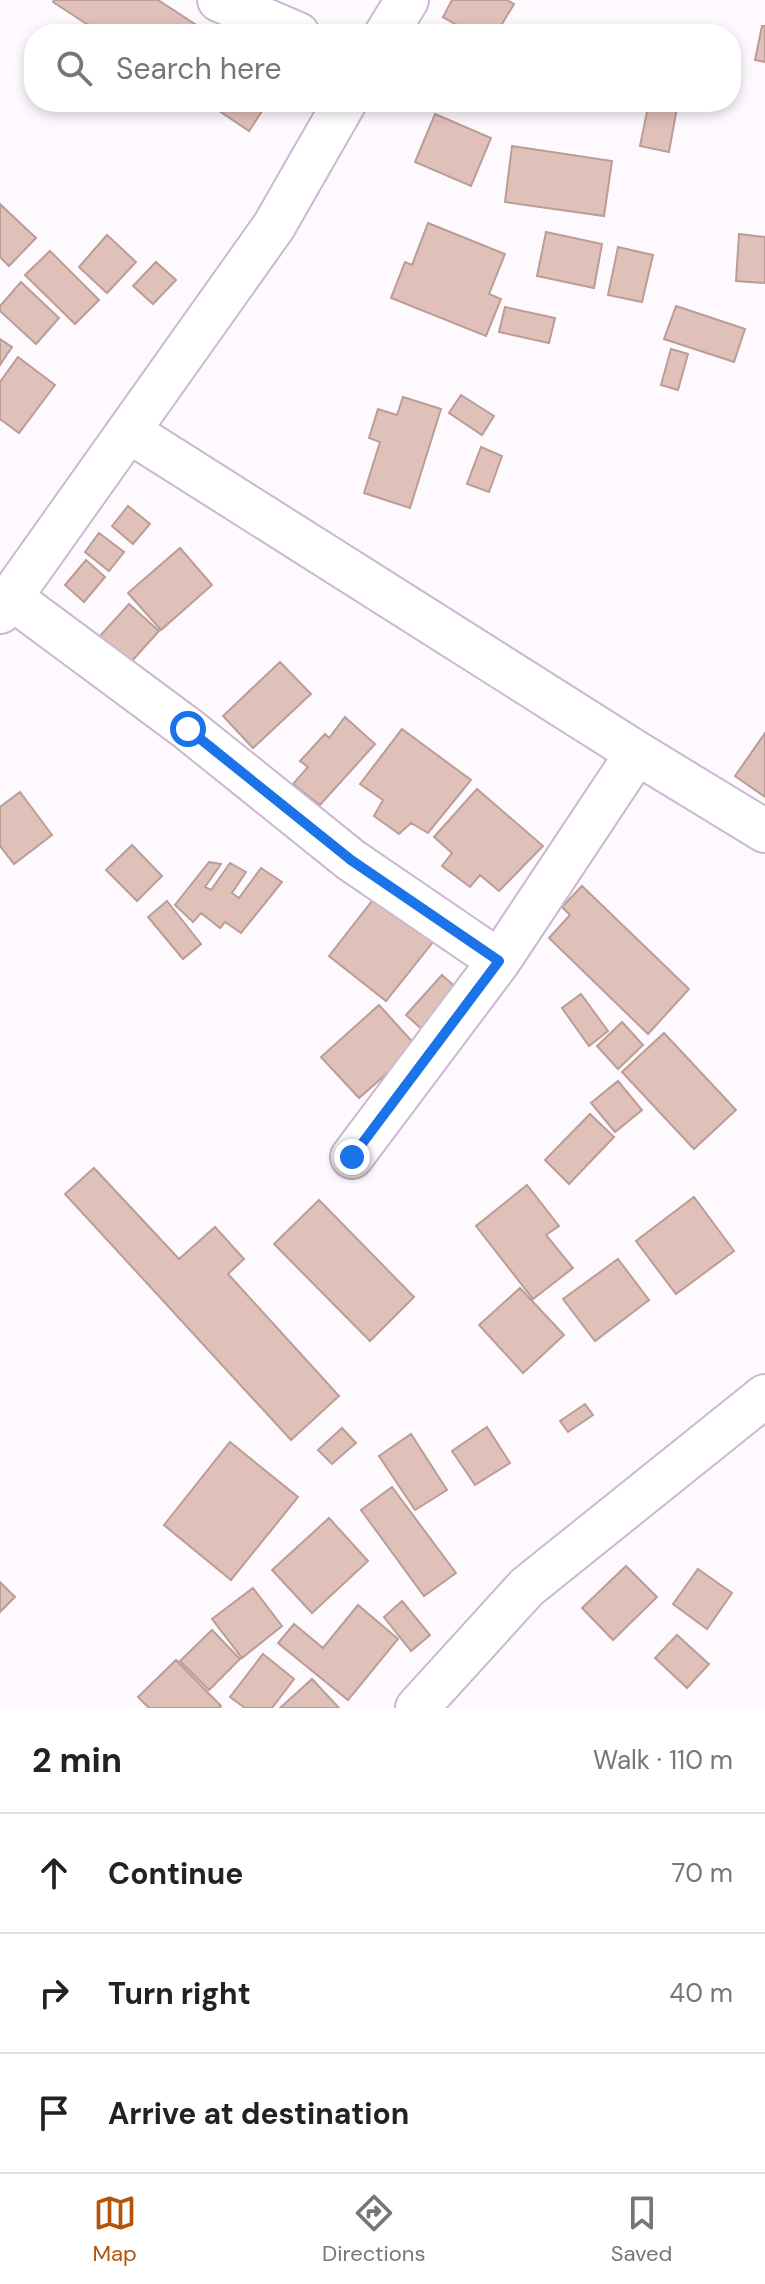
<!DOCTYPE html>
<html lang="en">
<head>
<meta charset="utf-8">
<style>
  :root { --surface:#fff; --page:#f6f6f6; --text:#222; --muted:#767676; --line:#e0e0e0; --accent:#b45309 }
  body { margin:0; font-family:"DM Sans",sans-serif; background:var(--page); color:var(--text) }
  .stop { position:absolute; width:24px; height:24px; margin:-18px; border:6px solid #1a73e8; border-radius:50%; background:#fff }
  .stop.end { background:#1a73e8; border-color:#fff; box-shadow:0 2px 8px #0008 }
  .list { margin:0; padding:0; list-style:none }
  h2 { display:flex; justify-content:space-between; align-items:center; height:104px; margin:0; padding:0 32px; font-size:34px }
  h2 small { font-size:26px; font-weight:400; color:var(--muted) }
  .list li { display:grid; grid-template-columns:52px 1fr auto; gap:24px; align-items:center; box-sizing:border-box; height:120px; padding:0 32px; border-top:2px solid var(--line) }
  .list b { display:block; font-size:30px; white-space:nowrap }
  .list em { font-size:26px; font-style:normal; color:var(--muted) }
  .icon { flex:none; width:44px; height:44px; fill:none; stroke:currentColor; stroke-width:2; stroke-linecap:round; stroke-linejoin:round }
  .map { position:relative; flex:none; width:765px; height:1708px; overflow:hidden }
  .search { position:absolute; background:var(--surface); box-shadow:0 4px 12px #0003; left:24px; right:24px; top:24px; height:88px; display:flex; align-items:center; gap:20px; box-sizing:border-box; padding:0 28px; border-radius:32px; color:var(--muted); font-size:30px }
  .sheet { height:464px; background:var(--surface) }
  nav { display:flex; justify-content:space-around; align-items:center; box-sizing:border-box; height:112px; border-top:2px solid var(--line); background:var(--surface); font-size:22px; color:var(--muted) }
  nav a { display:grid; justify-items:center; gap:4px }
  nav .on { color:var(--accent) }
  .map>svg:first-child { display:block }
  .building { fill:#e0c1b9; stroke:#bb9d95; stroke-width:2 }
  .lines { fill:none; stroke-linecap:round; stroke-linejoin:round }
  .street-casing { stroke:#cab9d0; stroke-width:46 }
  .street { stroke:#fff; stroke-width:42 }
  .route { stroke:#1a73e8; stroke-width:10 }
</style>
</head>
<body>
<div class="map">
<svg width="765" height="1708" viewBox="0 0 765 1708">
  <rect width="100%" height="100%" fill="#fdf9fe"/>
  <!-- building -->
  <path class="building" d="M 54,0 L 158,0 L 210,34 L 102,34 L 53,2 Z
    M 452,0 L 507,0 L 514,4 L 496,34 L 472,34 L 443,17 Z
    M 583,26 L 624,34 L 582,34 Z
    M 762,26 L 765,26 L 765,62 L 755,60 Z
    M 206,102 L 268,102 L 249,131 Z
    M 580,102 L 631,102 L 630,111 Z
    M 649,102 L 678,102 L 669,152 L 640,146 Z
    M 435,114 L 491,138 L 471,186 L 415,162 Z
    M 512,146 L 612,161 L 604,216 L 505,202 Z
    M 0,204 L 36,238 L 9,266 L 0,257 Z
    M 428,223 L 505,254 L 489,294 L 501,299 L 486,336 L 391,298 L 405,262 L 412,265 Z
    M 546,232 L 602,244 L 594,288 L 537,276 Z
    M 739,234 L 765,237 L 765,283 L 736,281 Z
    M 107,235 L 136,262 L 107,293 L 79,267 Z
    M 618,247 L 653,255 L 642,302 L 608,295 Z
    M 50,251 L 99,300 L 75,324 L 25,275 Z
    M 156,262 L 176,280 L 153,304 L 133,286 Z
    M 21,282 L 59,318 L 36,344 L 0,311 L 0,306 Z
    M 676,306 L 745,329 L 734,362 L 664,339 Z
    M 505,307 L 555,318 L 549,343 L 499,332 Z
    M 0,339 L 12,347 L 0,365 Z
    M 671,349 L 688,354 L 678,390 L 661,385 Z
    M 18,357 L 55,385 L 19,433 L 0,419 L 0,382 Z
    M 461,395 L 494,416 L 482,435 L 449,413 Z
    M 403,397 L 441,409 L 410,508 L 364,493 L 380,442 L 369,438 L 378,409 L 397,415 Z
    M 481,447 L 502,456 L 489,492 L 467,484 Z
    M 128,506 L 150,524 L 133,544 L 112,526 Z
    M 99,533 L 124,552 L 109,571 L 85,552 Z
    M 180,548 L 212,585 L 161,630 L 128,593 Z
    M 86,560 L 105,577 L 84,602 L 65,585 Z
    M 129,604 L 159,631 L 130,663 L 100,636 Z
    M 280,662 L 311,694 L 253,748 L 223,716 Z
    M 345,717 L 375,744 L 320,805 L 293,784 L 308,767 L 300,761 L 325,734 L 329,738 Z
    M 402,729 L 471,780 L 428,833 L 411,823 L 399,834 L 374,816 L 383,800 L 360,784 Z
    M 765,733 L 765,797 L 735,776 Z
    M 477,789 L 543,846 L 499,891 L 480,875 L 470,887 L 442,866 L 452,853 L 434,837 Z
    M 20,792 L 52,835 L 14,864 L 0,846 L 0,807 Z
    M 132,845 L 162,876 L 137,901 L 106,870 Z
    M 209,862 L 221,864 L 205,887 L 211,890 L 230,863 L 246,872 L 232,893 L 239,898 L 261,868 L 282,882 L 241,933 L 225,922 L 220,928 L 201,913 L 193,922 L 175,905 Z
    M 582,886 L 689,989 L 648,1034 L 549,938 L 570,915 L 562,907 Z
    M 376,896 L 433,942 L 386,1001 L 329,956 Z
    M 167,901 L 201,944 L 183,959 L 148,917 Z
    M 442,975 L 461,992 L 425,1032 L 406,1015 Z
    M 581,994 L 608,1031 L 589,1046 L 562,1008 Z
    M 379,1005 L 417,1047 L 359,1098 L 321,1057 Z
    M 622,1022 L 643,1045 L 618,1069 L 597,1046 Z
    M 664,1033 L 736,1110 L 694,1149 L 622,1072 Z
    M 618,1081 L 642,1110 L 615,1132 L 591,1103 Z
    M 590,1114 L 614,1137 L 569,1184 L 545,1160 Z
    M 94,1168 L 179,1259 L 215,1227 L 244,1259 L 228,1274 L 339,1396 L 291,1440 L 65,1194 Z
    M 527,1185 L 559,1226 L 546,1235 L 573,1268 L 533,1299 L 476,1226 Z
    M 694,1197 L 734,1251 L 676,1294 L 636,1241 Z
    M 319,1200 L 414,1297 L 370,1341 L 274,1244 Z
    M 618,1259 L 649,1300 L 595,1341 L 563,1299 Z
    M 520,1288 L 564,1335 L 523,1373 L 479,1325 Z
    M 585,1404 L 593,1415 L 568,1432 L 560,1421 Z
    M 487,1427 L 510,1463 L 475,1485 L 452,1451 Z
    M 342,1428 L 356,1443 L 332,1464 L 318,1450 Z
    M 411,1434 L 447,1490 L 415,1510 L 379,1456 Z
    M 230,1442 L 298,1497 L 231,1580 L 164,1525 Z
    M 392,1487 L 456,1573 L 424,1596 L 361,1510 Z
    M 329,1518 L 368,1561 L 312,1613 L 272,1570 Z
    M 626,1566 L 657,1597 L 613,1640 L 582,1608 Z
    M 698,1569 L 732,1593 L 707,1629 L 673,1604 Z
    M 0,1582 L 15,1597 L 0,1612 Z
    M 253,1588 L 282,1626 L 242,1658 L 212,1619 Z
    M 402,1601 L 430,1635 L 411,1651 L 384,1617 Z
    M 358,1605 L 398,1639 L 348,1700 L 278,1643 L 294,1624 L 323,1648 Z
    M 212,1630 L 240,1659 L 209,1690 L 180,1661 Z
    M 677,1635 L 709,1664 L 687,1688 L 655,1658 Z
    M 263,1654 L 294,1679 L 272,1708 L 245,1708 L 230,1697 Z
    M 176,1660 L 221,1706 L 219,1708 L 149,1708 L 138,1697 Z
    M 312,1679 L 339,1708 L 280,1708 Z"/>
  <g class="lines">
    <!-- street casing -->
    <g class="street-casing">
      <path id="street" d="M 219,0 L 298,34
        M 386,34 L 407,0
        M 130,432 L 637,753 L 765,831
        M 10,597 L 188,729 L 351,860 L 499,961
        M 0,612 L 274,226 L 345,102
        M 352,1157 L 499,961 L 637,753
        M 417,1708 L 527,1587 L 765,1396"/>
    </g>
    <!-- street -->
    <use href="#street" class="street"/>
  </g>
  <g class="lines">
    <!-- route -->
    <path class="route" d="M 188,729 L 351,860 L 499,961 L 352,1157"/>
  </g>
</svg>
<div class="stop" style="left:188px;top:729px"></div>
<div class="stop end" style="left:352px;top:1157px"></div>
<div class="search"><svg class="icon" aria-label="search" viewBox="0 0 24 24"><circle cx="10" cy="10" r="6"/><path d="M15 15l6 6"/></svg>Search here</div>
</div>
<section class="sheet">
<h2>2 min<small>Walk · 110 m</small></h2>
<ul class="list">
<li><svg class="icon" aria-label="ahead" viewBox="0 0 24 24"><path d="M12 20V5M6 11l6-6 6 6"/></svg><div><b>Continue</b></div><em>70 m</em></li>
<li><svg class="icon" aria-label="right" viewBox="0 0 24 24"><path d="M7 20v-9h11M14 6l5 5-5 5"/></svg><div><b>Turn right</b></div><em>40 m</em></li>
<li><svg class="icon" aria-label="arrive" viewBox="0 0 24 24"><path d="M6 21V4h12l-3 4 3 4H6"/></svg><div><b>Arrive at destination</b></div></li>
</ul>
</section>
<nav>
<a class="on"><svg class="icon" aria-label="map" viewBox="0 0 24 24"><path d="M3 6l6-2 6 2 6-2v14l-6 2-6-2-6 2zM9 4v14M15 6v14"/></svg>Map</a>
<a><svg class="icon" aria-label="directions" viewBox="0 0 24 24"><path d="M12 3l9 9-9 9-9-9zM9 14v-3h6M13 9l2 2-2 2"/></svg>Directions</a>
<a><svg class="icon" aria-label="saved" viewBox="0 0 24 24"><path d="M7 4h10v16l-5-4-5 4z"/></svg>Saved</a>
</nav>
</body>
</html>
